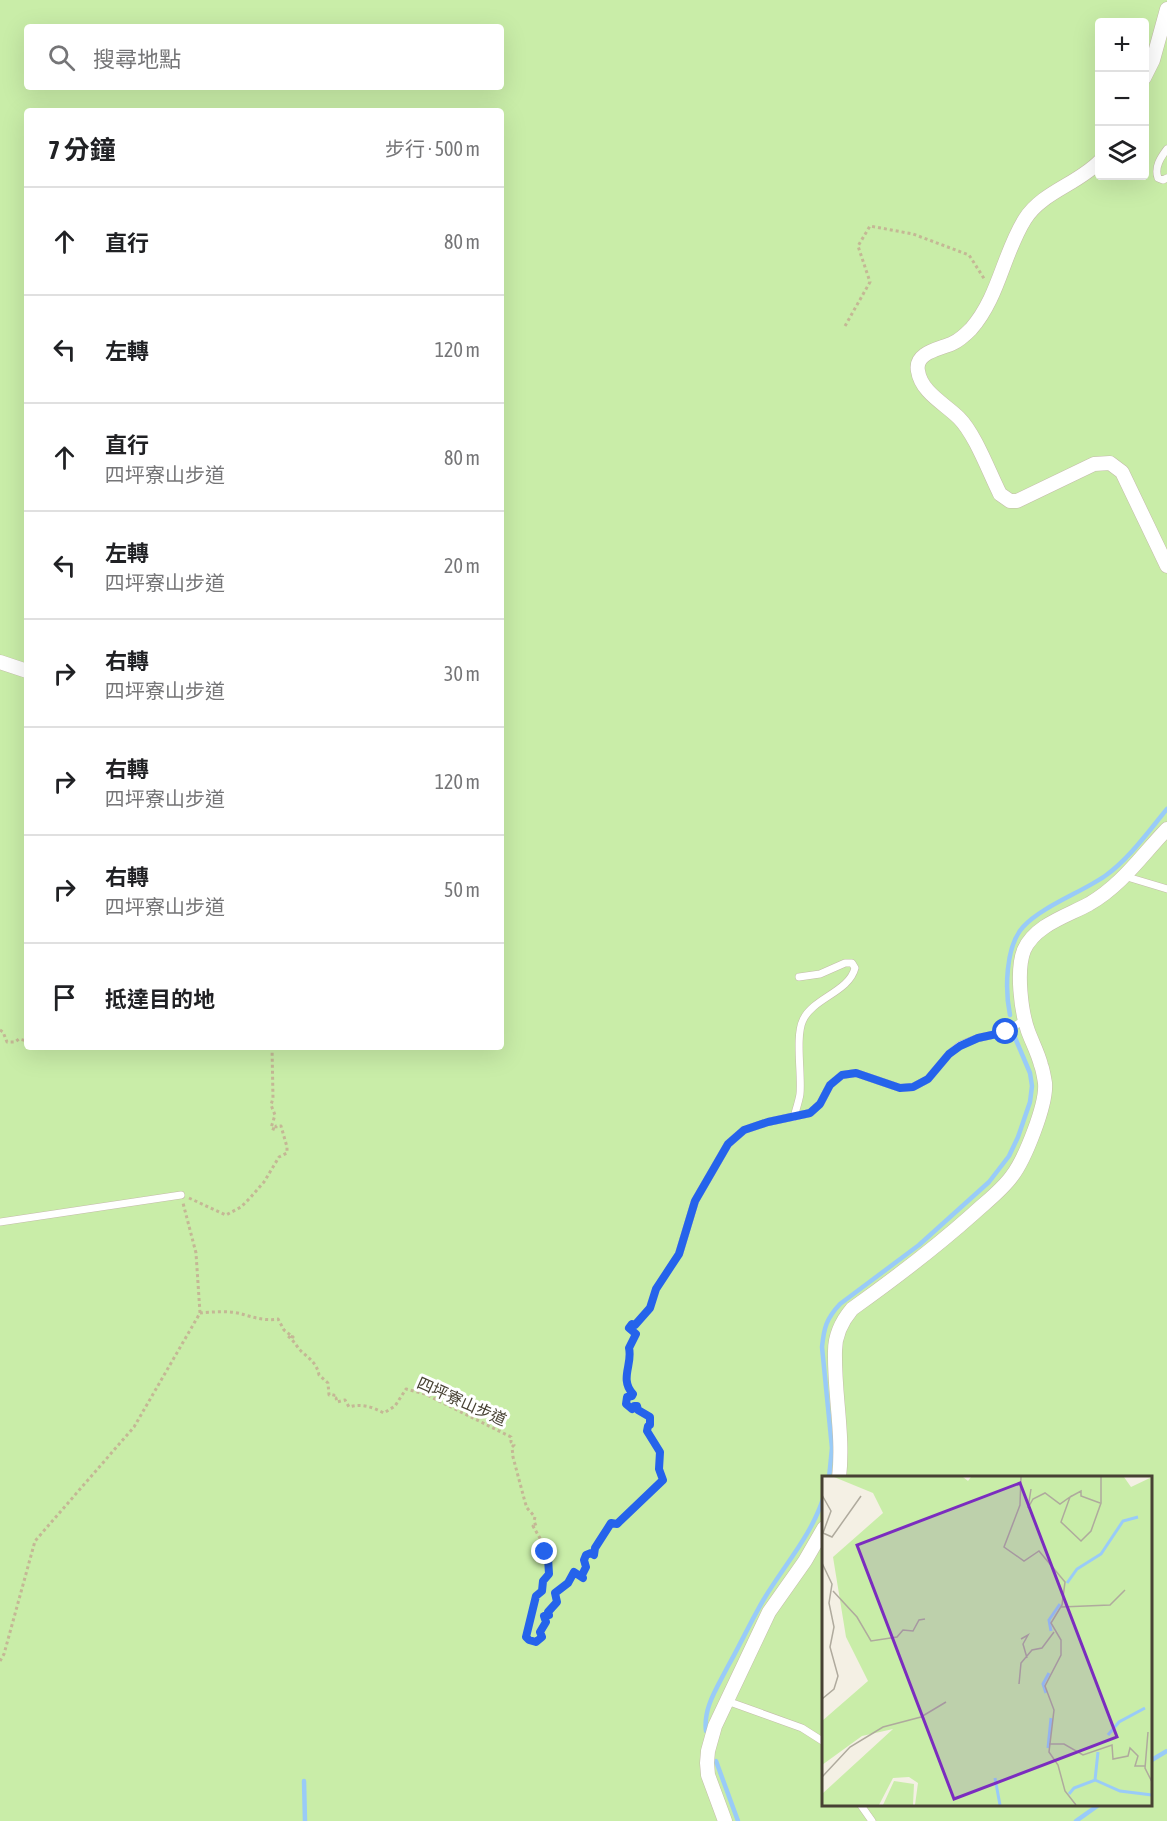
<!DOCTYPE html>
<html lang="zh-TW">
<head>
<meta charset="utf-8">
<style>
  :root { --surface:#fff; --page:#f6f6f6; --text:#202124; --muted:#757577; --line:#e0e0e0 }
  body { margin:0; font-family:"Asap Condensed","Noto Sans TC",sans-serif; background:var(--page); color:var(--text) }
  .controls { position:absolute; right:18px; top:18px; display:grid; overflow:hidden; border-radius:6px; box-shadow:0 6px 24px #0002 }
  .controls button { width:54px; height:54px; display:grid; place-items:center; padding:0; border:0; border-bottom:2px solid var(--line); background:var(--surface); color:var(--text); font:30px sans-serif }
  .stop { position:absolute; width:18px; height:18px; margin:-14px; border:4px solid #2563eb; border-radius:50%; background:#fff }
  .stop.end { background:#2563eb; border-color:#fff; box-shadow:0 2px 6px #0008 }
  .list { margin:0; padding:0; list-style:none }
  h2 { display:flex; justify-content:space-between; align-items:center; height:78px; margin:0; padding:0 24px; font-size:26px }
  h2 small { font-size:20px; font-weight:400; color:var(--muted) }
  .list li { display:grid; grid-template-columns:39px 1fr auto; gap:18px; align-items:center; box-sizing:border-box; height:108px; padding:0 24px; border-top:2px solid var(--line) }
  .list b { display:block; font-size:22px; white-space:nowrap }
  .list p { margin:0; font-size:20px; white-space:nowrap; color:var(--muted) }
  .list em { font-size:20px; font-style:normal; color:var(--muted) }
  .icon { flex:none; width:33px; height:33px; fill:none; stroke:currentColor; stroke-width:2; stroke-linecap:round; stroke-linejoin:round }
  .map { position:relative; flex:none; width:1167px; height:1821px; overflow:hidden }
  .search { position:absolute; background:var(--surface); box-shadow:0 6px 24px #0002; left:24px; top:24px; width:480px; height:66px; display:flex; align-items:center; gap:15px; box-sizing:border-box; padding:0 21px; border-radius:6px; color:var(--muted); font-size:22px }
  .panel { position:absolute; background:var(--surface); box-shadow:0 6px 24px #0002; left:24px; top:108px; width:480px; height:942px; border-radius:6px }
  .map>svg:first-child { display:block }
  .green { fill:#c9eda8; fill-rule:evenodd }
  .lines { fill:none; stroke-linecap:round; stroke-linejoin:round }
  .stream { stroke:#99cbf8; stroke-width:4.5 }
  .service-casing { stroke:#c3bca9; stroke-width:8 }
  .minor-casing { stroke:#c3bca9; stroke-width:15 }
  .path { stroke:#c4b795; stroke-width:3; stroke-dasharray:3 3; stroke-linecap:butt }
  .service { stroke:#fff; stroke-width:7 }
  .minor { stroke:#fff; stroke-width:14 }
  .route { stroke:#2563eb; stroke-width:8 }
  .labels { text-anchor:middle; stroke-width:6; stroke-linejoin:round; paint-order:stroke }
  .street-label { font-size:16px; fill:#474133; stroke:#fff }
  .inset-river { fill:none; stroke:#99cbf8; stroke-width:3 }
  .inset-road { fill:none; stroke:#afaa9d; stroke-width:1.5 }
  .view { fill:#7b2cbf; fill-opacity:0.15; stroke:#7b2cbf; stroke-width:3 }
  .inset-edge { fill:none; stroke:#474133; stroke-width:3 }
</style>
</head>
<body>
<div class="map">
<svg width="1167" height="1821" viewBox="0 0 1167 1821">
  <rect width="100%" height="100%" fill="#f4f0e4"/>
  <!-- green -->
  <path class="green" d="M 0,0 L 1167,0 L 1167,1821 L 0,1821 ZM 1100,22 L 1144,22 L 1144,176 L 1100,176 ZM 27,27 L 501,27 L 501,87 L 27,87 ZM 27,111 L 501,111 L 501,1047 L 27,1047 ZM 824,1478 L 1150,1478 L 1150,1804 L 824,1804 Z"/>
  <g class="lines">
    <!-- stream -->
    <path class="stream" d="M 1010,1015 C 1005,991 1005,947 1023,927 C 1041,907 1082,892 1105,876 C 1129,859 1148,832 1167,809
      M 829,1478 L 832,1448 L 822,1347 C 824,1328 826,1319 840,1304 L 919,1245 L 989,1182 L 1009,1156 L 1018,1137 L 1030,1102 L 1032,1086 L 1030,1073 L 1013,1033
      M 706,1731 C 703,1708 717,1688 727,1668 C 740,1645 751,1621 764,1599 C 785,1564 812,1535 824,1496
      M 716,1761 L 738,1821
      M 1150,1761 L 1167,1751
      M 304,1781 L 305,1821
      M 1076,1821 L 1100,1804"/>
    <!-- service casing -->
    <g class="service-casing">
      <path id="service" d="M 1167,149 C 1161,157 1154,167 1158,178 L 1163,180 L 1167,178
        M 1124,876 L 1167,889
        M 794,1117 C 796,1109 799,1101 800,1094 C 802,1075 795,1036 803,1020 C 813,998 849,992 855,968 L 852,963 L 845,963 L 820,974 L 799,977
        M 0,1222 L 181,1195
        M 679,1254 L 695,1201 L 728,1144 L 744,1130 L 768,1122 L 810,1113 L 820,1104 L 830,1085 L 842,1075 L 856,1073 L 900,1088 L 913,1087 L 928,1079 L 949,1054 L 960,1045 L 978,1038 L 1006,1032 L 1025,1019
        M 727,1701 L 802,1728 L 824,1742
        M 860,1804 L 872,1821"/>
    </g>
    <!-- minor casing -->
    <g class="minor-casing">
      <path id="minor" d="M 1144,78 L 1153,60 L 1167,9
        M 1100,161 C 1078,184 1042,192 1025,219 C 1003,254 999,297 971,329 C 966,334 960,340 953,343 C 941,349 914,352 918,371 C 921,392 945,404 959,418 C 975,434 989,472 1000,494 L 1010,501 L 1017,501 L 1094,464 L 1110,463 L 1122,472 L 1167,566
        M 0,662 L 27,671
        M 839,1478 C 844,1435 834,1394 835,1351 C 835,1335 842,1321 852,1309 C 894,1279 935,1248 973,1214 C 986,1202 1002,1190 1012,1176 C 1025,1159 1047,1104 1045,1083 C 1044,1077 1043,1070 1041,1065 C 1038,1053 1032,1042 1028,1031 C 1021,1011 1016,970 1024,950 C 1035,925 1067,916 1089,904 C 1122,885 1142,855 1167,829
        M 725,1821 L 708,1775 L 707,1763 L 708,1751 L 715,1726 L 769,1612 L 805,1561 L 824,1528"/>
    </g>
    <!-- path -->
    <path class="path" d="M 845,326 L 870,282 L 858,246 L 870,226 L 913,234 L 969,255 L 985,280
      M 0,1030 L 3,1032 L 7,1042 L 15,1042 L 19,1039 L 27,1041
      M 72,1047 L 74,1047
      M 189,1198 L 226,1215 L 241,1207 L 250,1198 L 264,1182 L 279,1157 L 287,1153 L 287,1147 L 281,1126 L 276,1126 L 276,1130 L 271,1128 L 275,1115 L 271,1105 L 273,1098 L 272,1047
      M 200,1313 C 213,1312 231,1310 245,1315 C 256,1318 266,1321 278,1319 L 284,1330 L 293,1337 L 288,1336 C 294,1341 297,1347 302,1352 C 310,1359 317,1364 319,1375 L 328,1383 L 329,1395 L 334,1395 L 333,1397 L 336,1398 L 337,1402 L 345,1400 L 349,1407 C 362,1403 372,1407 384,1413 L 395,1406 L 406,1389 L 425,1394 L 511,1437 L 511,1442 L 514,1445 L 512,1447 L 513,1457 L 525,1502 L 527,1508 L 535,1517 L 534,1521 L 536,1526 L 533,1526 L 545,1547 L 548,1548 L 545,1551 L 549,1572 L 543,1581 L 541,1591 L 536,1596 L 526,1637 L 529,1640 L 536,1642 L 542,1637 L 540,1632 L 546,1622 L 544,1616 L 549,1615 L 548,1612 L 557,1602 L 555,1593 L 568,1583 L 574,1572 L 583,1578 L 582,1575 L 586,1567 L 584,1560 L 586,1555 L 591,1553 L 594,1555 L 595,1548 L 611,1523 L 617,1524 C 627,1515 635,1505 644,1496 C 651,1490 658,1488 663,1480 L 659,1469 L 660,1452 L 647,1431 L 648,1426 L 650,1425 L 650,1417 L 638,1410 L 637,1406 L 632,1409 L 626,1404 L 627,1397 L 632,1396 L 633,1394 C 622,1382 628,1362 629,1347 C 630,1342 634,1338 636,1334 L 629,1328 L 629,1325 L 635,1325 L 650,1308 L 656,1289 L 674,1262
      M 0,1661 L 4,1654 L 35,1541 L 134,1427 L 200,1313 L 196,1253 L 183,1203"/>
    <!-- service -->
    <use href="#service" class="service"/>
    <!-- minor -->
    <use href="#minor" class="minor"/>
  </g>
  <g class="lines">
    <!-- route -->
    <path class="route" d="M 545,1552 L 548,1558 L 549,1574 L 543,1581 L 542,1591 L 536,1596 L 526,1637 L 529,1640 L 536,1642 L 542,1637 L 540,1632 L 546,1622 L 544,1616 L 549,1615 L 548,1612 L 557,1602 L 555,1593 L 568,1583 L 574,1572 L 583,1578 L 582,1575 L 586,1567 L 584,1560 L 586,1555 L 591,1553 L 594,1555 L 595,1548 L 611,1523 L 617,1524 L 663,1480 L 659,1469 L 660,1452 L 647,1431 L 648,1426 L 650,1425 L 650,1417 L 638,1410 L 637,1406 L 634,1406 L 632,1409 L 626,1404 L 627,1397 L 632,1396 L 633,1394 C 619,1379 633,1364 629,1348 L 636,1334 L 629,1328 L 632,1324 L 635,1325 L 650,1308 L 656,1289 L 679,1254 L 695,1201 L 728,1144 L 744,1130 L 768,1122 L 810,1113 L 820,1104 L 830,1085 L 842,1075 L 856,1073 L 900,1088 L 913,1087 L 928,1079 L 949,1054 L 960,1046 L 978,1038 L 1006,1032"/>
  </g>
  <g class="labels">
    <!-- street labels -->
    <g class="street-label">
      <text transform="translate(462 1401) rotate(24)" y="6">四坪寮山步道</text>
    </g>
  </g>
  <!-- overview -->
  <g transform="translate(822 1476)">
    <rect width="330" height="330" fill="#f4f0e4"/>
    <path d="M 12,1 L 141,1 L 146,5 L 149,1 L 302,1 L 309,11 L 330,1 L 330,329 L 93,329 L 96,307 L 87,301 L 71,302 L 57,329 L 0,329 L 0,318 L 71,253 L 40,260 L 0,289 L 0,245 L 46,205 L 24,161 L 11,81 L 61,37 L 51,17 ZM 72,305 L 92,308 L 91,329 L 61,329 Z" fill="#c9eda8"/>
    <path class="inset-river" d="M 245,107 L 255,93 L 279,78 L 301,45 L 316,41M 229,155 L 227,144 L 238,128M 224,217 L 221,208 L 227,197M 286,259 L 297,246 L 323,232M 226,272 L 229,242M 173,302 L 178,329M 273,304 L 276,276M 247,318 L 252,312 L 273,304 L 298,315 L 330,319"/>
    <path class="inset-road" d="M 199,1 L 198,29 L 182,71 L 202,85 L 217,75 L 243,106 L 240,129 L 229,147 L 239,164 L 239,179 L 223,210 L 232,234 L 227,276 L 236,289 L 243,315 L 254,329M 209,13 L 206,32 L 211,23 L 223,17 L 238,28 L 248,21 L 239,46 L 259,65 L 269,55 L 279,27 L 279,1M 0,19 L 9,35 L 1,57M 248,21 L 259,15 L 259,20 L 278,27M 1,57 L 10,61 L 39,20M 0,87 L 10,108 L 7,127 L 12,151 L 8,171 L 16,200 L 12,213 L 0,223M 11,115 L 35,141 L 49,165 L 75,161 L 81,154 L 91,155 L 97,144 L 103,143M 239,131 L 288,129 L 303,114M 199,163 L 206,159 L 201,168 L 205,182M 197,208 L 199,187 L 210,174 L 220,172 L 232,156M 326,256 L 323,292 L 330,306M 227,268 L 242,268 L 261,279 L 290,269 L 291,283 L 306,280 L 308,272 L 316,280 L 313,290 L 323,290M 0,301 L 28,271 L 61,251 L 99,241 L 124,226"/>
    <path class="view" d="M 198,7 L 295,261 L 132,323 L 35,69 Z"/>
    <rect width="330" height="330" class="inset-edge"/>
  </g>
</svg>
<div class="controls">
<button>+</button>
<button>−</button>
<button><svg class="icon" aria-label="layers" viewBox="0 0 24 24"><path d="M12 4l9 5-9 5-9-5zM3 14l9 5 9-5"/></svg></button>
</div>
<div class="stop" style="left:1006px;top:1032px"></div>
<div class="stop end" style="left:545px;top:1552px"></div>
<div class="search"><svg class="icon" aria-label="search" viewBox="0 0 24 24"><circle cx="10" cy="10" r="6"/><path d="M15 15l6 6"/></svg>搜尋地點</div>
<section class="panel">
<h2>7 分鐘<small>步行 · 500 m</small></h2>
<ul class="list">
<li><svg class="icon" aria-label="ahead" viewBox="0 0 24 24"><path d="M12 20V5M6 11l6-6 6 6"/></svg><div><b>直行</b></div><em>80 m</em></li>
<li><svg class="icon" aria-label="left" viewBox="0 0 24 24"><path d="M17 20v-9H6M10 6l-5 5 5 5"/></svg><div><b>左轉</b></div><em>120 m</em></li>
<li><svg class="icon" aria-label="ahead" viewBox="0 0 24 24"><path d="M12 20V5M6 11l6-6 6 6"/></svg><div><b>直行</b><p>四坪寮山步道</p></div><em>80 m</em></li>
<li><svg class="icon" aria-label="left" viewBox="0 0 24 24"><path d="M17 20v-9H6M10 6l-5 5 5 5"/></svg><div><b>左轉</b><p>四坪寮山步道</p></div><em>20 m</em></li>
<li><svg class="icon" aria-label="right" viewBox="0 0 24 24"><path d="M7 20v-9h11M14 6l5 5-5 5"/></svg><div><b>右轉</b><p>四坪寮山步道</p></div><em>30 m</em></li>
<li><svg class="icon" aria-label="right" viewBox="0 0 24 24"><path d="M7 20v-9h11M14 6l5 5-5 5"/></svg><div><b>右轉</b><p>四坪寮山步道</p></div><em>120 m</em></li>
<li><svg class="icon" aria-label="right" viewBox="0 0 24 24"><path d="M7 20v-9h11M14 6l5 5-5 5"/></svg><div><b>右轉</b><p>四坪寮山步道</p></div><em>50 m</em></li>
<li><svg class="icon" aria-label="arrive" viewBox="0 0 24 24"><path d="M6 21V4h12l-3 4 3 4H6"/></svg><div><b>抵達目的地</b></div></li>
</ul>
</section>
</div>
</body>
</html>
